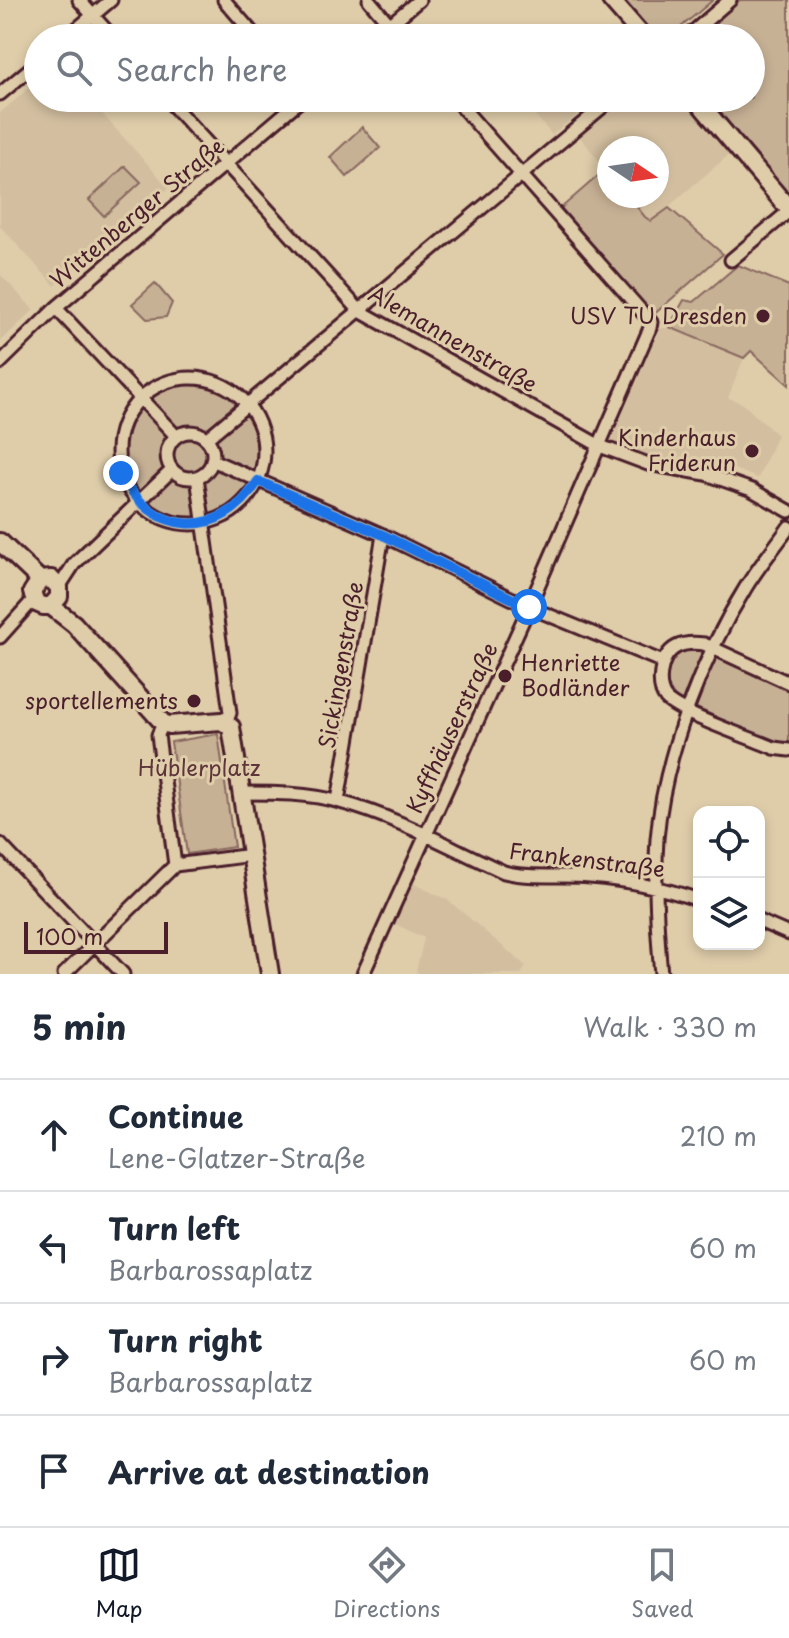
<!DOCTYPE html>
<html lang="en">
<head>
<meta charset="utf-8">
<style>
  :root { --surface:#fff; --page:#f2f2f3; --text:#1f2937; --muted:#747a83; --line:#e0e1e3; --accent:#111827 }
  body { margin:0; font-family:"Playpen Sans",sans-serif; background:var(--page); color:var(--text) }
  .controls { position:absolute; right:24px; bottom:24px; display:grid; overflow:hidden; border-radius:16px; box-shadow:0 4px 12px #0003 }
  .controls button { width:72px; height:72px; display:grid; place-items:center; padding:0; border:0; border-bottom:2px solid var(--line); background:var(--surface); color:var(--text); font:40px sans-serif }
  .compass { position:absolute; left:597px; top:136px; width:72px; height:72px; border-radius:50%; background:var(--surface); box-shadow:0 4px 12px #0003; rotate:103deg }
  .scale { position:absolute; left:24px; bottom:20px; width:144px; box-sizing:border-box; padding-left:8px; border:4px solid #4a1f2b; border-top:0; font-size:22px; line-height:28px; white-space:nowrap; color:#4a1f2b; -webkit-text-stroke:6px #dfcdaa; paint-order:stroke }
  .stop { position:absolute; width:24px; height:24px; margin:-18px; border:6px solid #1a73e8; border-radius:50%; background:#fff }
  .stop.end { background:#1a73e8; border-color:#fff; box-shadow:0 2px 8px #0008 }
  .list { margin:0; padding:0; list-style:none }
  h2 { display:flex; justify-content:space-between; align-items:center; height:104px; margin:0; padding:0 32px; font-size:34px }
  h2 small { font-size:26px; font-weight:400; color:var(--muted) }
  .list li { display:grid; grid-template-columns:52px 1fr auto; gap:24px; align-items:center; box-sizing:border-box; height:112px; padding:0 32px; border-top:2px solid var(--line) }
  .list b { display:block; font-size:30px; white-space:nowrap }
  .list p { margin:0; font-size:26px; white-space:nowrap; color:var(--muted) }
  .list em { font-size:26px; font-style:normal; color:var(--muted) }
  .icon { flex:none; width:44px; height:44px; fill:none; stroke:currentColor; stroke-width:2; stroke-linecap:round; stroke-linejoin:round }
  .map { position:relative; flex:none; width:789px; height:974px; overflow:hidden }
  .search { position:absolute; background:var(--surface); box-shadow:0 4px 12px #0003; left:24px; right:24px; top:24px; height:88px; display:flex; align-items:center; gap:20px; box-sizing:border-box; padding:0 28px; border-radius:44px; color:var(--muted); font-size:30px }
  .sheet { height:552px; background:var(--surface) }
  nav { display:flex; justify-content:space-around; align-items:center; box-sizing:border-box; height:112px; border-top:2px solid var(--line); background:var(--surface); font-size:22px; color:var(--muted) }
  nav a { display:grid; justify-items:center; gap:4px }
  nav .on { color:var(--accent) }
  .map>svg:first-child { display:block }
  .built { fill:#d3bfa0 }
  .green { fill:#c7b195; stroke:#886860; stroke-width:2 }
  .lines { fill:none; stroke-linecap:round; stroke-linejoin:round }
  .street-casing { stroke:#4a1f2b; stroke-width:17 }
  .secondary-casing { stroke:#4a1f2b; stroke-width:22 }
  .street { stroke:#dfcdaa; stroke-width:11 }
  .secondary { stroke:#dfcdaa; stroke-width:16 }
  .route { stroke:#1a73e8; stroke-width:10 }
  .poi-dot { fill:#4a1f2b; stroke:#dfcdaa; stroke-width:3 }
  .labels { text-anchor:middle; stroke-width:6; stroke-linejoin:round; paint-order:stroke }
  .street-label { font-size:22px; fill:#4a1f2b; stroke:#dfcdaa }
  .poi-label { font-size:22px; fill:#4a1f2b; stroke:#dfcdaa; text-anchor:end }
  .park-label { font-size:22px; fill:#5d353b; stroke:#dfcdaa }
</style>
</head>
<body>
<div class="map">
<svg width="789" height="974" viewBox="0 0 789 974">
  <rect width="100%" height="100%" fill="#dfcdaa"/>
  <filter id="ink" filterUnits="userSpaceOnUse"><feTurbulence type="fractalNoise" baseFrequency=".0125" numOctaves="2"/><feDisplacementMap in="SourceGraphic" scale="16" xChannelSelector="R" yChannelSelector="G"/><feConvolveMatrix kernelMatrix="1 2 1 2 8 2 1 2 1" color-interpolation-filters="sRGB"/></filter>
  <g filter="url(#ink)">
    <!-- built -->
    <path class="built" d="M 38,80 L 38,98 L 88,98 L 169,188 L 55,286 L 0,226 L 0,113 Z
      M 539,98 L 581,98 L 588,106 L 552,135 L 529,108 Z
      M 625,98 L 683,98 L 730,154 L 652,221 L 645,217 L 628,196 L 657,196 L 657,148 L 609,148 L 609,173 L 579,136 Z
      M 0,274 L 34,310 L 0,342 Z
      M 657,328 L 668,328 L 744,358 L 728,398 L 742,403 L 777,435 L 758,478 L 728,467 L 651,456 L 611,441 L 657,334 Z
      M 412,883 L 448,900 L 526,966 L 521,974 L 419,974 L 416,971 L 424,938 L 395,924 Z"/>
    <!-- green -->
    <path class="green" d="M 622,0 L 713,0 L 668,38 L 654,38 Z
      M 740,0 L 789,0 L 789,195 L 705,98 L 751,98 L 751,38 L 694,38 Z
      M 362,127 L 380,148 L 347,177 L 330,157 Z
      M 125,166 L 141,182 L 104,216 L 89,200 Z
      M 606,169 L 609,173 L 609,196 L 628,196 L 645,217 L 651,221 L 669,208 L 723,254 L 652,316 L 561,208 Z
      M 738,265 L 789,286 L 789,385 L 751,351 L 744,358 L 669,327 L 684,300 L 694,302 Z
      M 155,283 L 172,303 L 166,317 L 147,319 L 132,304 Z
      M122 451a70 70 0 1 1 140 0a70 70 0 1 1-140 0Z
      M 690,647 L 701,648 L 789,688 L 789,742 L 778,744 L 678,700 C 659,682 665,655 690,647 Z
      M 218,734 L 234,847 L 187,854 L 171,742 Z"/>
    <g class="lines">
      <!-- street casing -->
      <g class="street-casing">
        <path id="street" d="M 79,0 L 113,38
          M 224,0 L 257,38
          M 369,0 L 401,38
          M 66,38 L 111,0
          M 374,38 L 419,0
          M 686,38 L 730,0
          M 0,94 L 38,62
          M 166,98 L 360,311 L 600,446 L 648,464 L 706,474 L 752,490 L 789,511
          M 731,260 L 789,211
          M 56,308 L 176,436
          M 0,363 L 56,308 L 303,98
          M118 451a73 73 0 1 1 146 0a73 73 0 1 1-146 0Z
          M167 455a23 23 0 1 1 46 0a23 23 0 1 1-46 0Z
          M 206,439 L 613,98
          M 212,460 L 383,535 L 529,607 L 663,662
          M 197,477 L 229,705 L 230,713 L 226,723
          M 59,587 L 74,564 L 172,470
          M 0,637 L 34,599
          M 789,683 L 704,644 C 690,642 674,643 666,657 C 660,668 657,688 666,699 C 680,714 751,738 774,748 L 789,750
          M 163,723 L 158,735 L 175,865 L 252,855
          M 242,793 C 275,793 308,793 340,802 C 397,817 451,848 504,872 C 532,879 561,874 590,877 C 628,880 663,888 699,900
          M 338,801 L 383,535
          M 0,844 L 123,974
          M 759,921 L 789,934
          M 64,974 L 175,865
          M 363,974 L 529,607 L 650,328 L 651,322 L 454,98
          M 661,974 C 657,930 654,883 657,839 C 664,755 702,658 746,587 C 759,566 775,547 789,527"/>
      </g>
      <!-- secondary casing -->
      <g class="secondary-casing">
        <path id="secondary" d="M 611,0 L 644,38
          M 695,98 L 789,209
          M 0,542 L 40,580
          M 51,606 L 59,597 L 59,587 L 51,579 L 40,580 L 32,592 L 36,603 L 43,606 L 51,606 L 74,624 L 163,723 L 169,725 L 221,721 L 231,727 L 270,974"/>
      </g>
      <!-- street -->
      <use href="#street" class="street"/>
      <!-- secondary -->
      <use href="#secondary" class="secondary"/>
    </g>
  </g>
  <g class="lines" filter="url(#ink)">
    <!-- route -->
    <path class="route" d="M 121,473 C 151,537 221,541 258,481 L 383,535 L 529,607"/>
  </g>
  <!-- markers -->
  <g class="poi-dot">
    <circle cx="763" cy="316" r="8"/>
    <circle cx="752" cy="451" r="8"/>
    <circle cx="505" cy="676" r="8"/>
    <circle cx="194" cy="701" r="8"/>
  </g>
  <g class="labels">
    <!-- street labels -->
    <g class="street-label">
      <text transform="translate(137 213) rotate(-40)" y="8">Wittenberger Straße</text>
      <text transform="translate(453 339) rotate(30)" y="8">Alemannenstraße</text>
      <text transform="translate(341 665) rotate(-80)" y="8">Sickingenstraße</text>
      <text transform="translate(452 728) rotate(-65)" y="8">Kyffhäuserstraße</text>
      <text transform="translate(587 860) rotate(7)" y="8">Frankenstraße</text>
    </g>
    <!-- poi labels -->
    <g class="poi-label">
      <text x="747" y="324">USV TU Dresden</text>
      <text x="736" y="446">Kinderhaus<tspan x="736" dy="25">Friderun</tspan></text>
      <text x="521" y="671" text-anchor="start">Henriette<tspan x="521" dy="25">Bodländer</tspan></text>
      <text x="178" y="709">sportellements</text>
    </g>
    <!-- park labels -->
    <g class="park-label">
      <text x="199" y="776">Hüblerplatz</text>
    </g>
  </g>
</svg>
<div class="controls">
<button><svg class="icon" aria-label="locate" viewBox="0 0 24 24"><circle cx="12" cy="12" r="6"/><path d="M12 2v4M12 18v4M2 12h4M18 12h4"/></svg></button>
<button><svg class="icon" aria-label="layers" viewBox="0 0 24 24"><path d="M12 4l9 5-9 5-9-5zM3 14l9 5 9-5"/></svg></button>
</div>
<svg class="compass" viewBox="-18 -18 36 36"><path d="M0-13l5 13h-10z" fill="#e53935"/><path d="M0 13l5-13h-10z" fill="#747a83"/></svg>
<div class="scale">100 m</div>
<div class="stop" style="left:529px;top:607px"></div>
<div class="stop end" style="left:121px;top:473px"></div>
<div class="search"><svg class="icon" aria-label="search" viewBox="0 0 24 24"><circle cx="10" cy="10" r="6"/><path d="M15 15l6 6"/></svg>Search here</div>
</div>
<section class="sheet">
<h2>5 min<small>Walk · 330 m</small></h2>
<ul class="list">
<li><svg class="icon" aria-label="ahead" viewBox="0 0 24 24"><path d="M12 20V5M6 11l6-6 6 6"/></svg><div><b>Continue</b><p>Lene-Glatzer-Straße</p></div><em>210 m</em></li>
<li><svg class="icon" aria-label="left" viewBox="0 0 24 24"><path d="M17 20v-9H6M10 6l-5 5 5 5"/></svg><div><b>Turn left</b><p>Barbarossaplatz</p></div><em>60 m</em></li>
<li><svg class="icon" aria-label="right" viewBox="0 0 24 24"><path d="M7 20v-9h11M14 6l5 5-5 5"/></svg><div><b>Turn right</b><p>Barbarossaplatz</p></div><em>60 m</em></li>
<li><svg class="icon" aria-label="arrive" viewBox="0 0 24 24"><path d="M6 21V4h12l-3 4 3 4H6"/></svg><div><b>Arrive at destination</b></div></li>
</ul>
</section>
<nav>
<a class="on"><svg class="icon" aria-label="map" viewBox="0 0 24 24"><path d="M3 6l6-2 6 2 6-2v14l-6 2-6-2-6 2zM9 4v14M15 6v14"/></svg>Map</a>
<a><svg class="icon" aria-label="directions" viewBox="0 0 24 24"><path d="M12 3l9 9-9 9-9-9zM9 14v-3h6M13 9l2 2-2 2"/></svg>Directions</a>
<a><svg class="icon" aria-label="saved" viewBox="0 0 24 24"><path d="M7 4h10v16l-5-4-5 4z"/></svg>Saved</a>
</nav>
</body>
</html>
